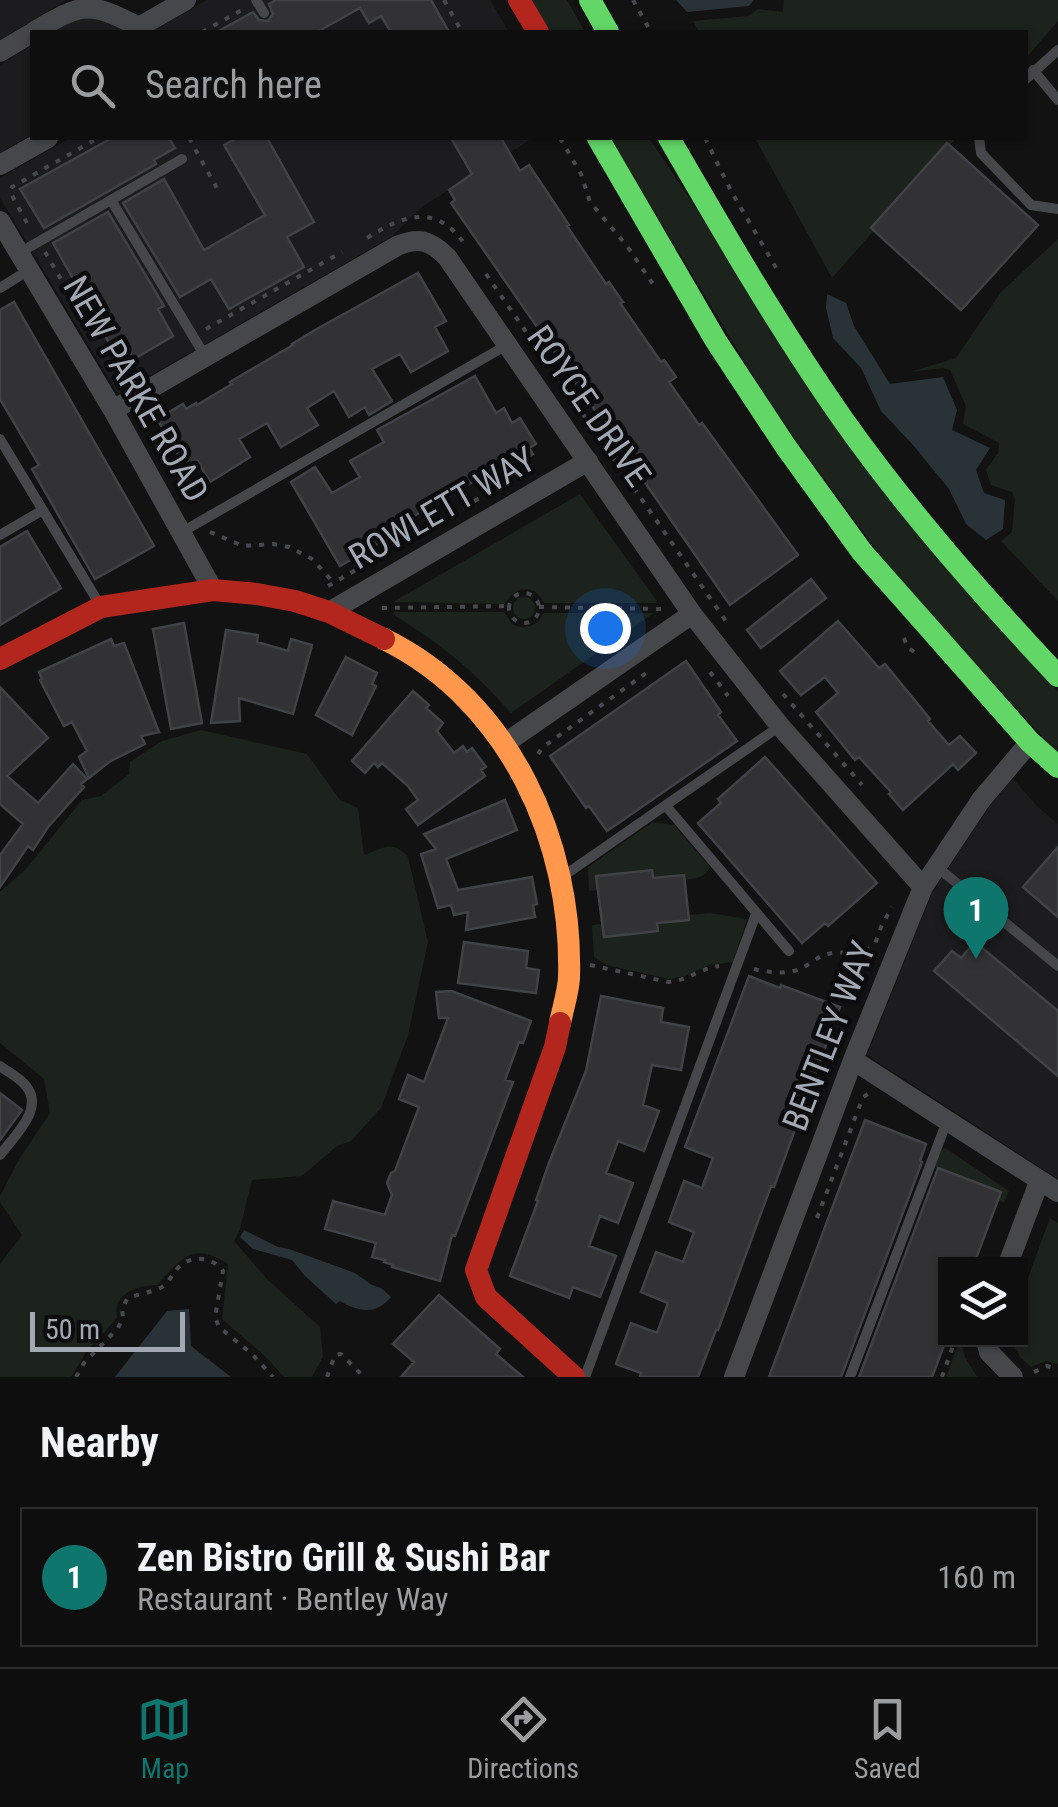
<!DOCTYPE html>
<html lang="en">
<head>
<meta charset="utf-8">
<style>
  :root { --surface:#0e0e0e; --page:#1c1c1c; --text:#f1f3f6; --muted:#9b9c9e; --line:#2e2e2e; --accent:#0f766e }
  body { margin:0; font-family:"Roboto Condensed",sans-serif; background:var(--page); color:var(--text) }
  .controls { position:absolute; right:30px; bottom:30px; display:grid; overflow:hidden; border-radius:0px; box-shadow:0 2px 8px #0004 }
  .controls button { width:90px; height:90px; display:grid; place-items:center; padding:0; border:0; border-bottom:2px solid var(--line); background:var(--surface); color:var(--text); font:50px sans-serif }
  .scale { position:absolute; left:30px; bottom:25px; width:155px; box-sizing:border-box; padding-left:10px; border:5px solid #a3a9b3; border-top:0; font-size:28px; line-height:35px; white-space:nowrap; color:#a3a9b3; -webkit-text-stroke:8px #0c0c0e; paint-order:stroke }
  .you { position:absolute; left:605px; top:628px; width:35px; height:35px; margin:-25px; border:8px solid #fff; border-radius:50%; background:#1a73e8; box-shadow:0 0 0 15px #1a73e833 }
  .badge { display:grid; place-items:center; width:65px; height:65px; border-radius:50%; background:var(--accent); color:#fff; font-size:32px; font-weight:700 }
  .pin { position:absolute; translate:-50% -82px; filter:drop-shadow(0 2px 5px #0008) }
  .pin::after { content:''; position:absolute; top:52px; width:35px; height:30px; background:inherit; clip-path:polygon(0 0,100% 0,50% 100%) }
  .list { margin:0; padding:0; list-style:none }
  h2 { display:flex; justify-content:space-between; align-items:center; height:130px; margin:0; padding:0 40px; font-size:42px }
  h2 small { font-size:32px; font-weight:400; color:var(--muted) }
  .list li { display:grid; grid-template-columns:65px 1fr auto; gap:30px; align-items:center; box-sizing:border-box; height:140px; margin:0 20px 20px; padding:0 20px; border:2px solid var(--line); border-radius:0px }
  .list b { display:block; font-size:38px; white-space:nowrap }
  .list p { margin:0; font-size:32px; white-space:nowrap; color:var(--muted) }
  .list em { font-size:32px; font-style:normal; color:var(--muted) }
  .icon { flex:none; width:55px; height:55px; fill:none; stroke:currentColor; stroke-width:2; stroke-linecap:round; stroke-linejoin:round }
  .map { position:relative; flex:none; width:1058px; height:1377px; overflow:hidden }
  .search { position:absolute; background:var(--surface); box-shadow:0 2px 8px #0004; left:30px; right:30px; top:30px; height:110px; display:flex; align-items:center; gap:25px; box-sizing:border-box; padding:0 35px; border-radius:0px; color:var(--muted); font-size:38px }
  .sheet { height:290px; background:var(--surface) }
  nav { display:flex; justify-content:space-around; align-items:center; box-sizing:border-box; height:140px; border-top:2px solid var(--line); background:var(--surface); font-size:28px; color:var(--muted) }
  nav a { display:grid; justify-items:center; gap:5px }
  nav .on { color:var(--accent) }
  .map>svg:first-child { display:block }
  .built { fill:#1c1c1e }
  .green { fill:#1c221c }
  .water { fill:#293237 }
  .building { fill:#323235; stroke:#414246; stroke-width:2.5 }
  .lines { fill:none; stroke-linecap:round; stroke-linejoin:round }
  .path { stroke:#48494c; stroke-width:4; stroke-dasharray:5 8; stroke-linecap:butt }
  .lane { stroke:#46474a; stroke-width:10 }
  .street { stroke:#46474a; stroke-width:20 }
  .fast { stroke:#63d668; stroke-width:22 }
  .slow { stroke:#ff974d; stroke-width:22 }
  .jam { stroke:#b3261e; stroke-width:22 }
  .labels { text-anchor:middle; stroke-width:9; stroke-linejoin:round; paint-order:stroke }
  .street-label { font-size:35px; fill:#a3a9b3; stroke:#0c0c0e }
</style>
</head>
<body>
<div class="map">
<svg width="1058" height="1377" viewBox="0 0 1058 1377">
  <rect width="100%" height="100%" fill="#121212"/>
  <!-- built -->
  <path class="built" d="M 0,0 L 66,0 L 0,40 Z
    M 207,0 L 490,0 L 509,32 L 151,32 Z
    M 80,16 L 108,20 L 127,32 L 54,32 Z
    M 32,45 L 32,134 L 0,153 L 0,65 Z
    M 70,138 L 533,138 L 423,206 L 391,237 L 118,394 L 0,198 L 0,178 Z
    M 1013,779 L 1038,807 L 1058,824 L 1058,1179 L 867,1055 L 932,893 L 938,887 L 937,885 L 990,806 Z"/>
  <!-- green -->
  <path class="green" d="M 532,0 L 567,0 L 585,32 L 550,32 Z
    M 784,0 L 1058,0 L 1058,21 L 1026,58 L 1026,32 L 699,32 L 693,21 L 748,16 L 758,9 L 783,12 Z
    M 610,138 L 649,138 L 708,226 L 1058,692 L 1058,754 L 898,579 L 774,411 Z
    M 755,138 L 956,138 L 832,278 Z
    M 1058,239 L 1058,601 L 1001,541 L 1012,532 L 1015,499 L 1012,492 L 991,485 L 986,470 L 998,453 L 999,443 L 963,424 L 966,406 L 950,370 L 943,368 L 910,372 L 956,358 L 1001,292 Z
    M 580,494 L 657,601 L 656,603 L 544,603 C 535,583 514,586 505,604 L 393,602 Z
    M513 608a11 11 0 1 1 22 0a11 11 0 1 1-22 0Z
    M 394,612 L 504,612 L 512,624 C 525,630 538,627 543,613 L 654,613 L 511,713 C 474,671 441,644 392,614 Z
    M 201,730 L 307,754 L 340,800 L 358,808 L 364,855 C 384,848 392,839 408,857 L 428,942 L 408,1035 L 381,1108 L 351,1141 L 337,1146 L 302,1176 L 252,1180 L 240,1229 L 234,1241 L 267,1279 L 320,1327 L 323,1357 L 312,1377 L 284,1377 L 264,1355 L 222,1319 L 228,1264 C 192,1241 182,1258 157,1285 C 137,1286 113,1292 117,1318 L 87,1351 L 71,1377 L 0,1377 L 0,1264 L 22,1235 L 0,1202 L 0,1196 L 18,1161 L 50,1113 L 44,1079 L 0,1043 L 0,892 L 26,869 L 82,800 L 101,796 L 129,774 L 130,762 L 162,741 Z
    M 653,822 L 674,825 L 710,867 C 704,878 696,878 685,880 L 683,875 L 653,878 L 652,870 L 596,877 L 598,890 L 589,891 L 588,867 Z
    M 710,913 L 747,919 L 733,962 L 709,965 L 686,976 L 670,979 L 606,965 L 594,957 L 592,925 L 603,924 L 605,937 L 657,931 L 657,923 L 688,920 L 689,915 Z
    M 945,1148 L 1009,1191 L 1004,1203 L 998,1200 L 1000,1191 L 935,1167 L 940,1152 Z
    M 1050,1218 L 1058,1223 L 1058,1364 L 1046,1361 L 1031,1367 L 1020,1357 L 1010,1340 L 1020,1340 L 1021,1297 Z
    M 960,1340 L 965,1357 L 977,1377 L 946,1377 Z"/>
  <!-- water -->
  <path class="water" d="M 676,0 L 754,0 L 749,6 L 687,12 Z
    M 827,294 L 846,303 L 854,326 L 890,384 L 943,377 L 957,410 L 952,430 L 990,448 L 976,470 L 984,493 L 1005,500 L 1003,529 L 986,540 L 966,524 L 949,489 L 913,445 L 881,411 L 861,368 L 833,338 L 826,308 Z
    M 244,1230 L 278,1247 L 289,1249 L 355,1273 L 372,1285 L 381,1288 L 391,1297 C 377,1315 358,1312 340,1301 L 336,1304 L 305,1276 L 292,1260 L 253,1249 L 240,1237 Z
    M 189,1309 L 191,1346 L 231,1377 L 115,1377 L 167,1311 Z"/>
  <!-- building -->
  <path class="building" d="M 276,0 L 431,0 L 449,32 L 391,32 L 381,16 L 369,23 L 360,8 L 317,32 L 217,32 L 253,12 L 259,20 L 268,21 L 273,14 L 269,4 Z
    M 112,138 L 169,138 L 175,148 L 154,160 L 156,164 L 44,228 L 20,189 Z
    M 237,138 L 267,138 L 314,222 L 287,237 L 304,267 L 229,309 L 211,279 L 180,297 L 123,203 L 164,179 L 204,250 L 265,215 L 224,145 Z
    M 451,138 L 501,138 L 520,171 L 529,165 L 569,225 L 567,226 L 606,284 L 609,282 L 623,302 L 620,303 L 661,362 L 664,360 L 676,377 L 669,382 L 699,425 L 702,423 L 798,555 L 730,605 L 451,203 L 455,200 L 449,190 L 472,174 Z
    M 947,143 L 1038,225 L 961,310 L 871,228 Z
    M 108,212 L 164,306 L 158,309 L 173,336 L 134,359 L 129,351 L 117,357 L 53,243 Z
    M 418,273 L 446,321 L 435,327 L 448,351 L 411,372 L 400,354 L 372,369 L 392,401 L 369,415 L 365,407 L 349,417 L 334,391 L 307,408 L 318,425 L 281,447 L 267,423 L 239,439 L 250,457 L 210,482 L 197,460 L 185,466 L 157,419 L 183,404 L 186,409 L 196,403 L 197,405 L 232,384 L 230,382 L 293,345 L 292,344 L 315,330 Z
    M 14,302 L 154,546 L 95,579 L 32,469 L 39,465 L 0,399 L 0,310 Z
    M 475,376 L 496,413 L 504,408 L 512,423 L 520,418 L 536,444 L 529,448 L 533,454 L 479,485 L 476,480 L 446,498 L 405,521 L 408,526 L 340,566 L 291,482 L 315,467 L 332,493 L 360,477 L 350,461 L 384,442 L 377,430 Z
    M 27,531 L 61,588 L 0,625 L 0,547 Z
    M 811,579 L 826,598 L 761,648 L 747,630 Z
    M 838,621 L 879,668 L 885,664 L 930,719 L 928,721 L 949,745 L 960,736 L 976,753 L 958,770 L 953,764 L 903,810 L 889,794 L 891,792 L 859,757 L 855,760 L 816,712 L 838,693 L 825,677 L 801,695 L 780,671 Z
    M 184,623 L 202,723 L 171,729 L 153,629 Z
    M 226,630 L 258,635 L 257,642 L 288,651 L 291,639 L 312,645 L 293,714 L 239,698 L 240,721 L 211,723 Z
    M 111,639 L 114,646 L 124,643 L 159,732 L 141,736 L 145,744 L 109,762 L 89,778 L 79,757 L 87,751 L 72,722 L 64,726 L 40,680 L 42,679 L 39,672 Z
    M 346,657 L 377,673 L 372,684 L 376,686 L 352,735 L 316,715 Z
    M 686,661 L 721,712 L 718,715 L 737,741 L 607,831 L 589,806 L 586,808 L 550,756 Z
    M 0,687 L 48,738 L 7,776 L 38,803 L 73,764 L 87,779 L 81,784 L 84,787 L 48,827 L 33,850 L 28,846 L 0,887 L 0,855 L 23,824 L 0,804 Z
    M 413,691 L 429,705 L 426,708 L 443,723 L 437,731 L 454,753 L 463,746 L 467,752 L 472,748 L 486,767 L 481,770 L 485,776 L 418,825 L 406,809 L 418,800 L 408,786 L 382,763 L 378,767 L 374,763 L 365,773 L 352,761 Z
    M 765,757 L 877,883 L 828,926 L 825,923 L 802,943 L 698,823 L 721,803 L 718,799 Z
    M 505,800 L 517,830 L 446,859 L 458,890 L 532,877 L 537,904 L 533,905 L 535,917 L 466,930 L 468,912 L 454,915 L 451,905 L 438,908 L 421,854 L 436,849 L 424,834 Z
    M 1058,847 L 1058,917 L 1023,887 Z
    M 652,870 L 653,878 L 684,875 L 689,920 L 657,923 L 658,931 L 604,937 L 596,876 Z
    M 464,942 L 528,951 L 526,968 L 539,970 L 536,993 L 458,983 Z
    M 975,942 L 1058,1011 L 1058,1076 L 934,971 L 952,951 L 961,958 Z
    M 749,976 L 780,988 L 781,985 L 840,1007 L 774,1187 L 771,1186 L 718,1330 L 716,1330 L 698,1377 L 640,1377 L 641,1373 L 616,1364 L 631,1323 L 657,1333 L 668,1303 L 641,1292 L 656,1252 L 683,1262 L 694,1232 L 669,1222 L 684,1181 L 702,1188 L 713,1158 L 685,1147 Z
    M 451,991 L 531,1021 L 523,1043 L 519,1042 L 505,1080 L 513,1082 L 455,1236 L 452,1235 L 440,1281 L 392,1267 L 393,1265 L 384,1262 L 385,1260 L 372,1257 L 376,1243 L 325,1229 L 333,1201 L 385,1215 L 392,1195 L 387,1183 L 391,1173 L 395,1171 L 419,1107 L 399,1099 L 408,1075 L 424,1082 L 448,1018 L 439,1018 L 436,992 Z
    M 601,996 L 663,1008 L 661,1022 L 689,1027 L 681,1070 L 652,1065 L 643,1105 L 659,1111 L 644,1151 L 618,1141 L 606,1173 L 633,1183 L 618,1223 L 600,1216 L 589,1246 L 616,1256 L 600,1297 L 573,1287 L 569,1298 L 510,1276 L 538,1201 L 536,1200 L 549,1163 L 586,1071 Z
    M 0,1093 L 22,1110 L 0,1140 Z
    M 865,1120 L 926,1144 L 920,1161 L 922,1162 L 841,1377 L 769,1377 Z
    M 938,1168 L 1001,1192 L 974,1264 L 946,1264 L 946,1340 L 932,1377 L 859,1377 Z
    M 439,1295 L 500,1349 L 496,1354 L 523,1377 L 401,1377 L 414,1362 L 393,1344 Z"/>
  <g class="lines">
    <!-- path -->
    <path class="path" d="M 444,0 L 462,32
      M 633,0 L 651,32
      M 202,32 L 242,10
      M 189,138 L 219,192
      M 560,138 L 581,174 L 590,202 L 627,246 L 653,284
      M 705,138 L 731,191 L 778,271
      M 27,223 L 10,192 L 12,187 L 98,138
      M 367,238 C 405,214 437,203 466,246
      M 45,252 L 71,296
      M 486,274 L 728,624
      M 206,329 L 342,252
      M 210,532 L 243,546 L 273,544 L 289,547 L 312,559 L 334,583
      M 328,586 L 497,488
      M509 608a15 15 0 1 1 30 0a15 15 0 1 1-30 0Z
      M 539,607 L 661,609 L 661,605
      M 382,608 L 509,606
      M 904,638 L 907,647 L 920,656
      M 710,672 L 728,696
      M 783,694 L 862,785
      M 538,754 L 543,747 L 649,671
      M 853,952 L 864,952 L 871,947
      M 590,965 L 668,982 C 688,981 700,968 719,966
      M 867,967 L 881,927 L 892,907
      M 754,969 C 766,972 781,974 793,971 C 804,969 812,961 821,956 C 835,950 868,949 864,973 C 863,982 856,993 852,1002
      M 817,1218 L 863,1097 L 868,1094
      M 975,1261 L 983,1264
      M 1020,1288 L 1024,1277
      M 1034,1372 L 1047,1366 L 1058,1369
      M 76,1377 L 84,1363 L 118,1328 L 123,1318 L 122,1309 L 127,1299 C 137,1294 148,1293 158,1289 C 169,1285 172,1273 180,1266 C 193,1254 214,1258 223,1271 L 215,1317 L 219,1327 L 252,1354 L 273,1377
      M 327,1377 L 335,1355 L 341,1354 L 364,1377
      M 942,1377 L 955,1340"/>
    <!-- lane -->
    <path class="lane" d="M 256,0 L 264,13
      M 1033,70 L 1058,100
      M 1026,79 L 1058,50
      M 979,138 L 981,153 L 1031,205 L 1058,209
      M 111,200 L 182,159
      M 19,253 L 111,200 L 205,356
      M 0,288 L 29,270
      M 0,439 L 100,605
      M 182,532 L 507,345
      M 0,535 L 43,510
      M 666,806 L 789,951
      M 937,867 L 1058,966
      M 562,877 L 780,726
      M 0,1066 C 8,1072 20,1078 26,1086 C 45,1109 14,1136 0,1155
      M 585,1377 L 756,914
      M 850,1377 L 947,1121"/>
    <!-- street -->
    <path class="street" d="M 139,27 L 186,0
      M 33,32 C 82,3 88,0 139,27
      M 0,52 L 32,33
      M 0,165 L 48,138
      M 0,221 L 113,410 L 213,590
      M 113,410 L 397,246 C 419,237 430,240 447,257 L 692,614 L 780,726 L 923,887
      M 329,612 L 588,461
      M 504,744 L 692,614
      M 853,1060 L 1058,1192
      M 1008,1264 L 1039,1182
      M 986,1340 L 989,1352 L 1013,1377
      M 734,1377 L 853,1060 L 923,887 L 981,800 L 1030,742"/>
    <!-- fast -->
    <path class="fast" d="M 590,0 L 608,32
      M 598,138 L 716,341 L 786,447 L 862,552 L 1030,742 L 1058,767
      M 669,138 C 724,233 779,328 842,418 C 907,510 981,594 1058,676"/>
    <!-- slow -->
    <path class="slow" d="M 384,639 C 510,701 573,842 569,978 C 568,993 563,1008 560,1023"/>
    <!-- jam -->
    <path class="jam" d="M 519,0 L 538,32
      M 0,659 L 101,607 L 213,590 L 257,594 L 295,601 L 329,612 L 384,639
      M 560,1023 L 555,1047 L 476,1270 L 486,1297 L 574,1377"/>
  </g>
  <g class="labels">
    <!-- street labels -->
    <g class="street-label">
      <text transform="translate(136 389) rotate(60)" y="12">NEW PARKE ROAD</text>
      <text transform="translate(589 406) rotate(55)" y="12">ROYCE DRIVE</text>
      <text transform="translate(442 508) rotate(-30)" y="12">ROWLETT WAY</text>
      <text transform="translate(829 1036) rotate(-69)" y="12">BENTLEY WAY</text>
    </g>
  </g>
</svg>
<div class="controls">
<button><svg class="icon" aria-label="layers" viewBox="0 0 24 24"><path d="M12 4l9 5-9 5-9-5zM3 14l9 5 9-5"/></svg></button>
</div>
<div class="scale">50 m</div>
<div class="you"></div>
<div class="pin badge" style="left:976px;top:959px">1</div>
<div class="search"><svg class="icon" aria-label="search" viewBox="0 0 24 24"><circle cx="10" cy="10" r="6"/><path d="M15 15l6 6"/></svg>Search here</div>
</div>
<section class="sheet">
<h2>Nearby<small></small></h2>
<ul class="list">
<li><span class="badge">1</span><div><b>Zen Bistro Grill &amp; Sushi Bar</b><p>Restaurant · Bentley Way</p></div><em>160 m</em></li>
</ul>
</section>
<nav>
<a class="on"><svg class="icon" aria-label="map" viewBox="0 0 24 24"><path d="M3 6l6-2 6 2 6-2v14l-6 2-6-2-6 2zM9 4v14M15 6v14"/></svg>Map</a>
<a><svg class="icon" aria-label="directions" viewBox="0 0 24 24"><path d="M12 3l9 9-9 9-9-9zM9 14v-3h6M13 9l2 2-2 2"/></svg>Directions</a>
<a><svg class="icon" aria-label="saved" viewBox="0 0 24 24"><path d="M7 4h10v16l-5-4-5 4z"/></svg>Saved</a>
</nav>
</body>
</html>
